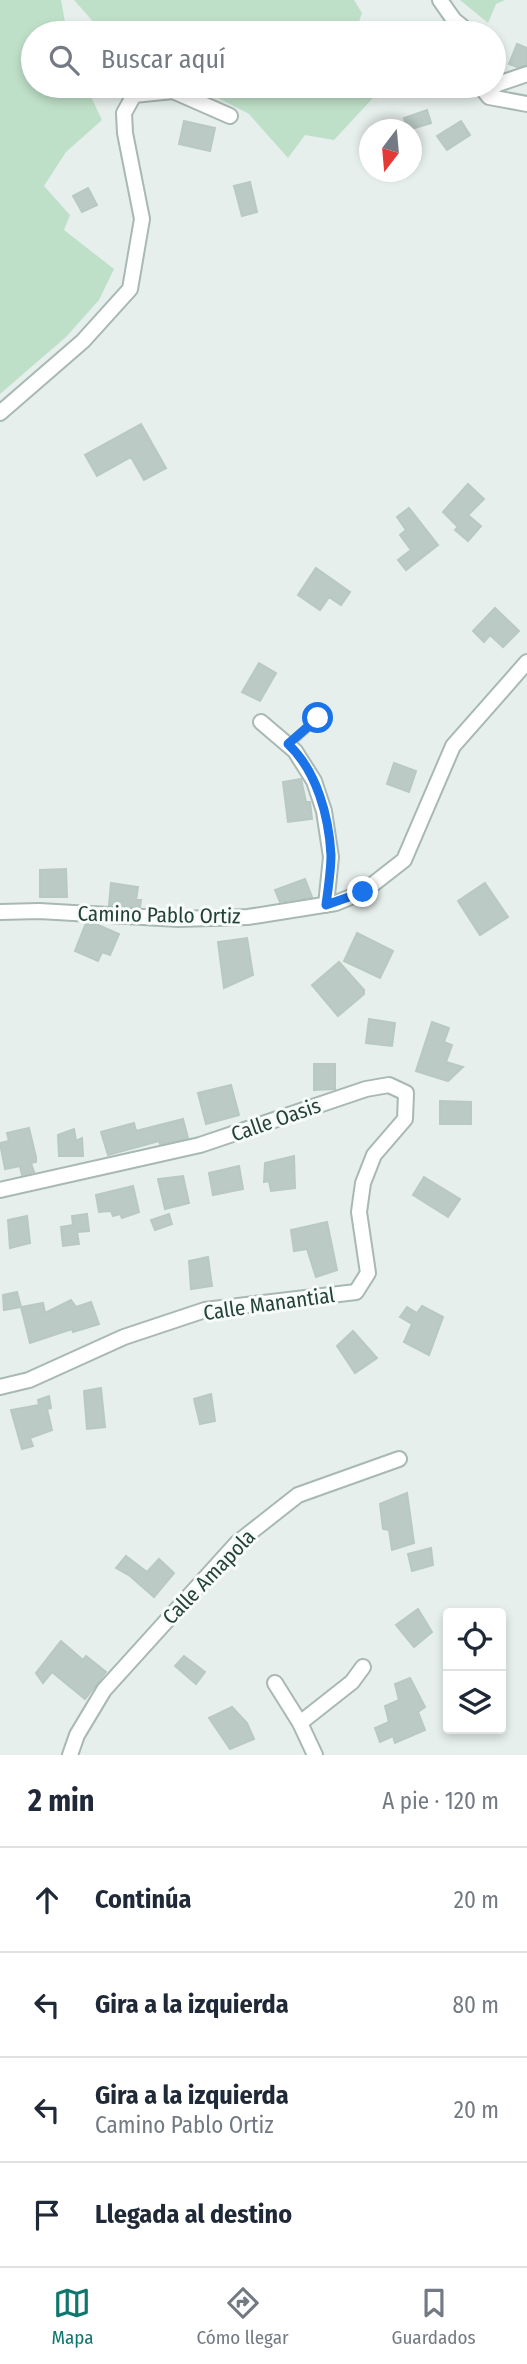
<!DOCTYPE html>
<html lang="es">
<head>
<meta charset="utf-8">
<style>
  :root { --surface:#fff; --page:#f2f2f3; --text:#1f2937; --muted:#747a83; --line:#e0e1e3; --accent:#0f766e }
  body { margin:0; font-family:"Fira Sans Condensed",sans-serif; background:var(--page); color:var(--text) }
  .controls { position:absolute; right:21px; bottom:21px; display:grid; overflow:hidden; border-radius:7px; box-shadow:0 4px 10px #0003 }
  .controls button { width:63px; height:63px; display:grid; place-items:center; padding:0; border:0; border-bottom:2px solid var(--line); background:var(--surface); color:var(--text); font:35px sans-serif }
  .compass { position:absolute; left:359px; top:119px; width:63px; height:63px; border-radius:50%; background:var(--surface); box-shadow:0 4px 10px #0003; rotate:196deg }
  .stop { position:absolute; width:21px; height:21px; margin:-16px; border:5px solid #1a73e8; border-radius:50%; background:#fff }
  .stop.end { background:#1a73e8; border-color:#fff; box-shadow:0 2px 7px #0008 }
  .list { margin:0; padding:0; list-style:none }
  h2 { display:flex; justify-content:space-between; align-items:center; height:91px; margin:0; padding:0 28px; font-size:30px }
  h2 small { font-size:23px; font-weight:400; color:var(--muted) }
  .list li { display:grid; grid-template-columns:46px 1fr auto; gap:21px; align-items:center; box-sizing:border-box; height:105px; padding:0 28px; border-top:2px solid var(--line) }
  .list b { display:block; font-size:26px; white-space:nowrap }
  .list p { margin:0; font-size:23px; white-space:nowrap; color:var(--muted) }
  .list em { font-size:23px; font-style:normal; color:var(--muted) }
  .icon { flex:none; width:38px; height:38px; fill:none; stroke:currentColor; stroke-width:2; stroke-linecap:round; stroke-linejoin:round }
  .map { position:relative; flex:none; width:527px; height:1755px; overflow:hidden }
  .search { position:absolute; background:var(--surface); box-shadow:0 4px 10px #0003; left:21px; right:21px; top:21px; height:77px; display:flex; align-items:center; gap:18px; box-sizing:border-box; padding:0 24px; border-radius:38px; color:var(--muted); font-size:26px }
  .sheet { height:511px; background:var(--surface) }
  nav { display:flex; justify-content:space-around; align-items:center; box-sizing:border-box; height:98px; border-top:2px solid var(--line); background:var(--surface); font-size:19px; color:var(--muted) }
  nav a { display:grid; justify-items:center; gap:4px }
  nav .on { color:var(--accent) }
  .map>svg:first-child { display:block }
  .green { fill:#bfe0c8 }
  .building { fill:#bbcac4; stroke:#b8c9c2; stroke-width:2 }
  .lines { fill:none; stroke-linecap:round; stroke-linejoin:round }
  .service-casing { stroke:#a8b8b2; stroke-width:10 }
  .minor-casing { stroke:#a8b8b2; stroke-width:18 }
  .service { stroke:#fff; stroke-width:7 }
  .minor { stroke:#fff; stroke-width:14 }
  .route { stroke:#1a73e8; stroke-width:9 }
  .labels { text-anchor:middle; stroke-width:6; stroke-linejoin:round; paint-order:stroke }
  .street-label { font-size:21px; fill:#24423a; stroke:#f7fbf9 }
</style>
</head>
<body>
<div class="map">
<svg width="527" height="1755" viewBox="0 0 527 1755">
  <rect width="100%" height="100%" fill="#e6efeb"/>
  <!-- green -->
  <path class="green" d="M 0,0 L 61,0 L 67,33 L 33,33 L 33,86 L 86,86 L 102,120 L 66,152 L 44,186 L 70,215 L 64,230 L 114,269 L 99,300 L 66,337 L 0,394 Z
    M 74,0 L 354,0 L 362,13 L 355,33 L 149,33 L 134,26 L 96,25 Z
    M 460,0 L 505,0 L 496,4 L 488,23 Z
    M 200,86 L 366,86 L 372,99 L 334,140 L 305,135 L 288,158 L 249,114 L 201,89 Z"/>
  <!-- building -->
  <path class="building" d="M 517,44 L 527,48 L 527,65 L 517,67 L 509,64 Z
    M 427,110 L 431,123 L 408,130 L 404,118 Z
    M 184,121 L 215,128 L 210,151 L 179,144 Z
    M 461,121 L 470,135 L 447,150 L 437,136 Z
    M 250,182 L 257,212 L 242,216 L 234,186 Z
    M 88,188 L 97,205 L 82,212 L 73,196 Z
    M 141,424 L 166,468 L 144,480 L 131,457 L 97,476 L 85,455 Z
    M 468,484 L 484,499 L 468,515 L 481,526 L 468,541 L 455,530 L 458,527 L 443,512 Z
    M 409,508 L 438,545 L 406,570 L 398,560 L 411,550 L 400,535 L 406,530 L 397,517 Z
    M 316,568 L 350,592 L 341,605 L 329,597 L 320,610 L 298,595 Z
    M 495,608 L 519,631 L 503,647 L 490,635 L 484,642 L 473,631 Z
    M 259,663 L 276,673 L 260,701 L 242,692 Z
    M 394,763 L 416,771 L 409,792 L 387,784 Z
    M 301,779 L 306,802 L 310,802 L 312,819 L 288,822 L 283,782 Z
    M 66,869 L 67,897 L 40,897 L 40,870 Z
    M 305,879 L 312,897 L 280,902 L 275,890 Z
    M 111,883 L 138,887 L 136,900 L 141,900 L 140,907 L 109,905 Z
    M 485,883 L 508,917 L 480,935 L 458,901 Z
    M 86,923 L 96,924 L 119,934 L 110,955 L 102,952 L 98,961 L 75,951 Z
    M 357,933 L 393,951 L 380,978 L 344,961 Z
    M 247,938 L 253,975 L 224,988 L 218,942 Z
    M 339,962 L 364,990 L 364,994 L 338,1016 L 312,985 Z
    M 369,1019 L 395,1023 L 392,1046 L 366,1043 Z
    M 432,1022 L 449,1028 L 444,1042 L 452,1045 L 446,1062 L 463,1067 L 448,1081 L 416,1071 Z
    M 314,1064 L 335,1064 L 335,1089 L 314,1090 Z
    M 231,1085 L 239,1115 L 206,1124 L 198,1093 Z
    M 440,1101 L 471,1102 L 471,1124 L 440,1124 Z
    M 183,1119 L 188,1138 L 160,1144 L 159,1141 L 108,1155 L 101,1132 L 134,1123 L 136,1131 Z
    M 29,1128 L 36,1157 L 36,1162 L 31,1163 L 34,1172 L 22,1175 L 20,1166 L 5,1169 L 0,1143 L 9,1141 L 7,1133 Z
    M 74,1129 L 76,1141 L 82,1138 L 83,1156 L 59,1156 L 58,1135 Z
    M 294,1156 L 295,1188 L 271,1191 L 269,1181 L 264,1182 L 265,1163 Z
    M 239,1166 L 243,1189 L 213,1195 L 209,1173 Z
    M 183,1176 L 189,1203 L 165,1209 L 158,1179 Z
    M 424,1177 L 460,1199 L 448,1217 L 413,1195 Z
    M 133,1186 L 139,1212 L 122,1218 L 120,1214 L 113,1216 L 111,1211 L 99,1212 L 96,1195 Z
    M 87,1214 L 89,1231 L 77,1232 L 79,1244 L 63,1246 L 61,1227 L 73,1225 L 72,1216 Z
    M 169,1214 L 172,1224 L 155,1230 L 151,1220 Z
    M 27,1216 L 30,1243 L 10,1248 L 8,1220 Z
    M 327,1222 L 337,1270 L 316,1277 L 307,1249 L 294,1251 L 291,1230 Z
    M 208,1257 L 212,1286 L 191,1289 L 189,1261 Z
    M 17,1292 L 21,1307 L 4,1310 L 3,1295 Z
    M 71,1300 L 76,1307 L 91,1302 L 99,1324 L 73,1332 L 72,1329 L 30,1343 L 21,1307 L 43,1303 L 45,1313 Z
    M 422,1306 L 443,1317 L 429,1355 L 404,1342 L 412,1324 L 400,1317 L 407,1307 L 417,1313 Z
    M 353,1331 L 377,1358 L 355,1373 L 337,1346 Z
    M 101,1388 L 105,1427 L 87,1429 L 84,1391 Z
    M 211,1394 L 215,1421 L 200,1424 L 194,1399 Z
    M 49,1396 L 51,1408 L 47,1409 L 52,1430 L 30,1438 L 33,1446 L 22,1449 L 11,1410 L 39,1405 L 38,1400 Z
    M 407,1493 L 414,1543 L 392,1550 L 389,1530 L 383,1529 L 380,1504 Z
    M 431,1548 L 433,1565 L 412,1571 L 408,1554 Z
    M 126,1556 L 147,1572 L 159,1559 L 174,1573 L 154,1597 L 130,1576 L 116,1568 Z
    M 418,1609 L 432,1632 L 414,1647 L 396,1625 Z
    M 61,1641 L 83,1660 L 86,1656 L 106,1672 L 85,1699 L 52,1672 L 43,1683 L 36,1673 Z
    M 184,1656 L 205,1672 L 196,1684 L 175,1666 Z
    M 410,1678 L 425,1707 L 418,1712 L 425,1730 L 395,1743 L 393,1736 L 380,1742 L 375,1728 L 389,1722 L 385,1706 L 399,1700 L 395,1684 Z
    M 232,1707 L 247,1723 L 254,1739 L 230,1749 L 209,1718 Z"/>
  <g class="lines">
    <!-- service casing -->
    <g class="service-casing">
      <path id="service" d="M 288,745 L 318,718"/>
    </g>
    <!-- minor casing -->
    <g class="minor-casing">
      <path id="minor" d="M 440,0 L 454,20 L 470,33
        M 527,74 L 498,84 L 485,92 L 489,97 L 527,104
        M 0,413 L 83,341 L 130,289 L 142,219 L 125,133 L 124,113 L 134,95 L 173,91 L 230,116
        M 261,722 L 295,751 L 314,781 L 324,811 L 331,857 L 326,905
        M 0,912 L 39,911 L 178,919 L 248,917 L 336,903 L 363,892 L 404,860 L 453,746 L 527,662
        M 0,1190 L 200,1145 L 366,1089 L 389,1085 L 406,1093 L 405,1119 L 374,1155 L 363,1183 L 359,1212 L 368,1273 L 356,1292 L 205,1310 L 124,1337 L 29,1380 L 0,1387
        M 275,1683 L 300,1723 L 352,1682 L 363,1667
        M 300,1723 L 315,1755
        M 70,1755 L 77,1735 L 104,1690 L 237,1543 L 298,1495 L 399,1459"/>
    </g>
    <!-- service -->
    <use href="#service" class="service"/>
    <!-- minor -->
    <use href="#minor" class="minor"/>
  </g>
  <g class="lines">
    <!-- route -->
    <path class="route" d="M 318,718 L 288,744 C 317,771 329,817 331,855 C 331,871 328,889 326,905 L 363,892"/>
  </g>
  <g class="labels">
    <!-- street labels -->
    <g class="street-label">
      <text transform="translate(159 915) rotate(1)" y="7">Camino Pablo Ortiz</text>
      <text transform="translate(276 1120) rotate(-19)" y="7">Calle Oasis</text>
      <text transform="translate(269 1304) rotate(-8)" y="7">Calle Manantial</text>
      <text transform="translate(209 1577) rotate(-46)" y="7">Calle Amapola</text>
    </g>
  </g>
</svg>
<div class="controls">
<button><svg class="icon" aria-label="locate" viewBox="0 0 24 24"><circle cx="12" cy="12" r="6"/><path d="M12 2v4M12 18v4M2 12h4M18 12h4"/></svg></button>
<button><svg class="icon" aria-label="layers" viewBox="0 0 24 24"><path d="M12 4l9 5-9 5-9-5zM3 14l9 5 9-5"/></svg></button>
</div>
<svg class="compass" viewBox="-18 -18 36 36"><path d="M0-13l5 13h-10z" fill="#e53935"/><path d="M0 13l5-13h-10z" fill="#747a83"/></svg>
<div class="stop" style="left:318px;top:718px"></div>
<div class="stop end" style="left:363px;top:892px"></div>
<div class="search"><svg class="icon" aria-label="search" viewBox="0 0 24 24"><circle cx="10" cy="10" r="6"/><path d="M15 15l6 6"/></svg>Buscar aquí</div>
</div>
<section class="sheet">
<h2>2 min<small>A pie · 120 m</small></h2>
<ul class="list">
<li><svg class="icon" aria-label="ahead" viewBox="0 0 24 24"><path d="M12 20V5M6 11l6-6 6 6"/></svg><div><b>Continúa</b></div><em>20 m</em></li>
<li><svg class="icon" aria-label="left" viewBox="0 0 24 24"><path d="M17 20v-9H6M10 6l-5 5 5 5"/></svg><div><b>Gira a la izquierda</b></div><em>80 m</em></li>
<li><svg class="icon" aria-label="left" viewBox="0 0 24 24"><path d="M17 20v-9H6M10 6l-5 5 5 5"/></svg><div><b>Gira a la izquierda</b><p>Camino Pablo Ortiz</p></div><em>20 m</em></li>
<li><svg class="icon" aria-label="arrive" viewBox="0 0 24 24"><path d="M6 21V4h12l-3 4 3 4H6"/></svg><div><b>Llegada al destino</b></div></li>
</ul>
</section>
<nav>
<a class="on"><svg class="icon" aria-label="map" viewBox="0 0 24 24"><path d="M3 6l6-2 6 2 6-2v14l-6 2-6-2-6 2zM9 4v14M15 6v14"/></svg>Mapa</a>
<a><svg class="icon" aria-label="directions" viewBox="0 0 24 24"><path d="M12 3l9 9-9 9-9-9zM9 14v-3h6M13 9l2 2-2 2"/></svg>Cómo llegar</a>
<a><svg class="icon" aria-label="saved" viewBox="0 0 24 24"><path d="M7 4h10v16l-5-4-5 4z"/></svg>Guardados</a>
</nav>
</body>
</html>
